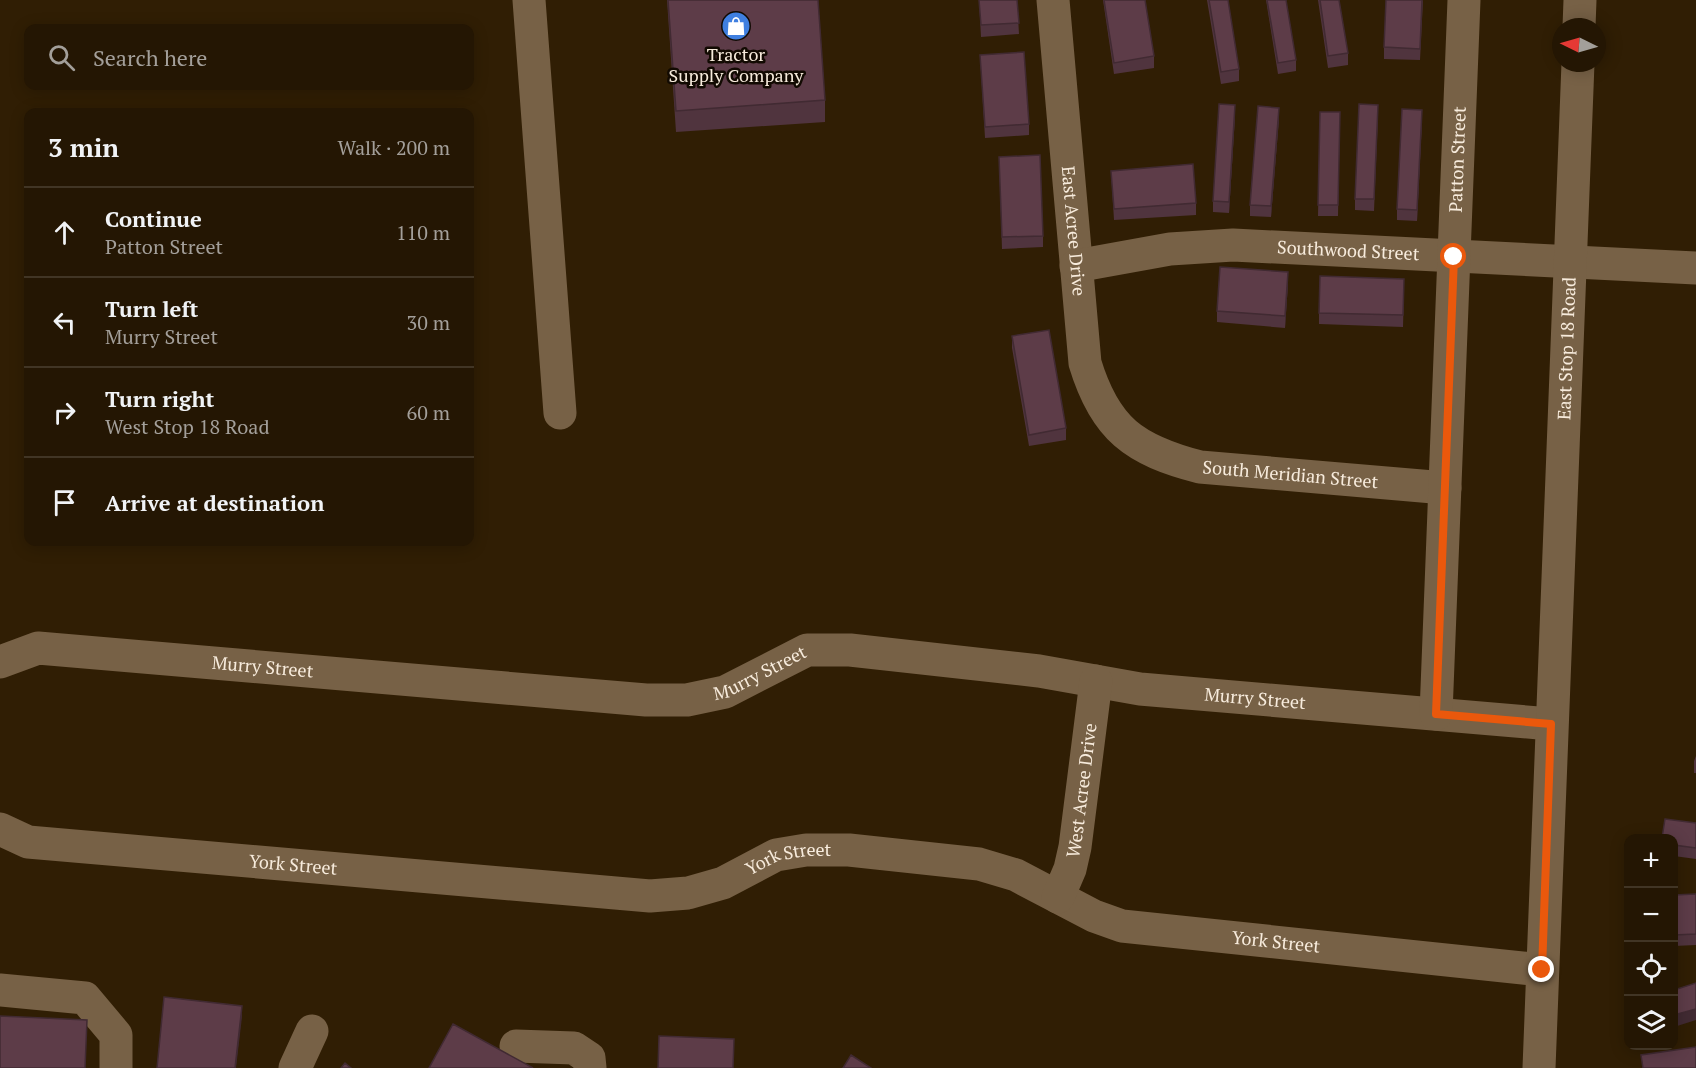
<!DOCTYPE html>
<html lang="en">
<head>
<meta charset="utf-8">
<style>
  :root { --surface:#241603; --page:#2c1f0d; --text:#f1f3f6; --muted:#a39f9a; --line:#413525 }
  body { margin:0; font-family:"PT Serif",serif; background:var(--page); color:var(--text) }
  .controls { position:absolute; right:18px; bottom:18px; display:grid; overflow:hidden; border-radius:12px; box-shadow:0 3px 15px #0003 }
  .controls button { width:54px; height:54px; display:grid; place-items:center; padding:0; border:0; border-bottom:2px solid var(--line); background:var(--surface); color:var(--text); font:30px sans-serif }
  .compass { position:absolute; left:1552px; top:18px; width:54px; height:54px; border-radius:50%; background:var(--surface); box-shadow:0 3px 15px #0003; rotate:275deg }
  .stop { position:absolute; width:18px; height:18px; margin:-14px; border:4px solid #ea580c; border-radius:50%; background:#fff }
  .stop.end { background:#ea580c; border-color:#fff; box-shadow:0 2px 6px #0008 }
  .list { margin:0; padding:0; list-style:none }
  h2 { display:flex; justify-content:space-between; align-items:center; height:78px; margin:0; padding:0 24px; font-size:26px }
  h2 small { font-size:20px; font-weight:400; color:var(--muted) }
  .list li { display:grid; grid-template-columns:39px 1fr auto; gap:18px; align-items:center; box-sizing:border-box; height:90px; padding:0 24px; border-top:2px solid var(--line) }
  .list b { display:block; font-size:22px; white-space:nowrap }
  .list p { margin:0; font-size:20px; white-space:nowrap; color:var(--muted) }
  .list em { font-size:20px; font-style:normal; color:var(--muted) }
  .icon { flex:none; width:33px; height:33px; fill:none; stroke:currentColor; stroke-width:2; stroke-linecap:round; stroke-linejoin:round }
  .map { position:relative; flex:none; width:1696px; height:1068px; overflow:hidden }
  .search { position:absolute; background:var(--surface); box-shadow:0 3px 15px #0003; left:24px; top:24px; width:450px; height:66px; display:flex; align-items:center; gap:15px; box-sizing:border-box; padding:0 21px; border-radius:12px; color:var(--muted); font-size:22px }
  .panel { position:absolute; background:var(--surface); box-shadow:0 3px 15px #0003; left:24px; top:108px; width:450px; height:438px; border-radius:12px }
  .map>svg:first-child { display:block }
  .lines { fill:none; stroke-linecap:round; stroke-linejoin:round }
  .minor { stroke:#776146; stroke-width:33 }
  .wall { fill:#50343e }
  .shaded-wall { fill:#412a32 }
  .building { fill:#5d3c48; stroke:#412a32; stroke-width:1.5 }
  .route { stroke:#ea580c; stroke-width:8 }
  .labels { text-anchor:middle; stroke-width:5; stroke-linejoin:round; paint-order:stroke }
  .poi-label { font-size:18px; fill:#f7ebdc; stroke:#120a02 }
  .street-label { font-size:18px; fill:#f7ebdc; stroke:#120a02 }
</style>
</head>
<body>
<div class="map">
<svg width="1696" height="1068" viewBox="0 0 1696 1068">
  <rect width="100%" height="100%" fill="#301e04"/>
  <g class="lines">
    <!-- minor -->
    <g class="minor">
      <path d="M 529,0 L 560,413"/>
      <path id="s1" d="M 1053,0 L 1085,363 C 1105,429 1134,450 1200,467 L 1445,488"/>
      <path d="M 1579,27 L 1580,0"/>
      <path id="s2" d="M 1076,266 L 1170,249 L 1233,245 L 1696,268"/>
      <path id="s3" d="M 0,662 L 38,648 L 646,700 L 687,700 L 725,692 L 807,650 L 850,650 L 1039,671 L 1140,689 L 1551,724"/>
      <path id="s4" d="M 1436,714 L 1464,0"/>
      <path id="s5" d="M 0,829 L 28,842 L 650,896 L 688,893 L 723,883 L 776,855 L 806,850 L 849,850 L 979,864 L 1016,875 L 1094,916 L 1122,926 L 1542,970"/>
      <path id="s6" d="M 1058,897 L 1070,869 L 1075,847 L 1096,681"/>
      <path d="M 0,990 L 85,998 L 116,1035 L 116,1068"/>
      <path d="M 516,1046 L 574,1048 L 589,1058 L 590,1068"/>
      <path d="M 295,1068 L 312,1031"/>
      <path id="s7" d="M 1539,1068 L 1578,63"/>
    </g>
  </g>
  <!-- wall -->
  <path class="wall" d="M 667,0 L 818,0 L 825,100 L 825,122 L 676,132 Z
    M 979,0 L 1017,0 L 1019,34 L 981,37 Z
    M 1103,0 L 1145,0 L 1154,56 L 1154,68 L 1114,74 Z
    M 1207,0 L 1228,0 L 1239,69 L 1239,81 L 1221,84 Z
    M 1266,0 L 1286,0 L 1296,60 L 1296,71 L 1278,74 Z
    M 1318,0 L 1339,0 L 1348,53 L 1348,65 L 1328,68 Z
    M 1423,0 L 1420,60 L 1384,59 L 1384,47 Z
    M 980,55 L 1029,124 L 1029,135 L 985,138 Z
    M 1320,112 L 1340,112 L 1338,216 L 1318,216 Z
    M 1235,116 L 1229,213 L 1213,212 L 1213,201 Z
    M 1378,117 L 1374,211 L 1355,210 L 1355,199 Z
    M 1279,119 L 1271,217 L 1250,216 L 1250,205 Z
    M 1422,121 L 1417,221 L 1397,220 L 1397,209 Z
    M 999,157 L 1043,236 L 1043,247 L 1002,249 Z
    M 1111,171 L 1196,203 L 1196,215 L 1114,220 Z
    M 1288,284 L 1285,328 L 1217,322 L 1217,311 Z
    M 1404,290 L 1403,327 L 1319,324 L 1319,313 Z
    M 1012,336 L 1066,428 L 1066,440 L 1029,446 L 1012,348 Z
    M 1696,756 L 1696,773 L 1694,773 L 1694,761 Z
    M 1696,823 L 1696,859 L 1674,856 L 1674,838 Z
    M 1696,894 L 1696,945 L 1674,946 L 1674,895 Z"/>
  <!-- shaded-wall -->
  <path class="shaded-wall" d="M 1235,105 L 1235,116 L 1229,213 L 1229,202 Z
    M 1279,108 L 1279,119 L 1271,217 L 1271,206 Z
    M 1422,110 L 1422,121 L 1417,221 L 1417,210 Z
    M 1288,272 L 1288,284 L 1285,328 L 1285,316 Z
    M 242,1006 L 242,1017 L 236,1068 L 235,1068 Z
    M 1696,1009 L 1696,1020 L 1674,1027 L 1674,1015 Z"/>
  <!-- building -->
  <path class="building" d="M 668,0 L 818,0 L 825,100 L 676,111 Z
    M 979,0 L 1017,0 L 1019,23 L 981,25 Z
    M 1104,0 L 1145,0 L 1154,56 L 1114,63 Z
    M 1209,0 L 1228,0 L 1239,69 L 1221,72 Z
    M 1267,0 L 1286,0 L 1296,60 L 1278,63 Z
    M 1320,0 L 1339,0 L 1348,53 L 1328,56 Z
    M 1386,0 L 1422,0 L 1420,49 L 1384,47 Z
    M 1024,52 L 1029,124 L 985,127 L 980,55 Z
    M 1219,104 L 1235,105 L 1229,202 L 1213,201 Z
    M 1359,104 L 1378,105 L 1374,199 L 1355,199 Z
    M 1258,106 L 1279,108 L 1271,206 L 1250,205 Z
    M 1402,109 L 1422,110 L 1417,210 L 1397,209 Z
    M 1320,112 L 1340,112 L 1338,205 L 1318,205 Z
    M 1040,155 L 1043,236 L 1002,237 L 999,157 Z
    M 1193,164 L 1196,203 L 1114,209 L 1111,171 Z
    M 1220,267 L 1288,272 L 1285,316 L 1217,311 Z
    M 1320,276 L 1404,279 L 1403,315 L 1319,313 Z
    M 1049,330 L 1066,428 L 1029,435 L 1012,336 Z
    M 1665,819 L 1696,823 L 1696,848 L 1674,845 L 1674,838 L 1662,838 Z
    M 1696,894 L 1696,934 L 1674,935 L 1674,895 Z
    M 1696,983 L 1696,1009 L 1674,1015 L 1674,990 Z
    M 164,997 L 242,1006 L 235,1068 L 157,1068 Z
    M 0,1016 L 87,1020 L 85,1068 L 0,1068 Z
    M 453,1024 L 533,1068 L 429,1068 Z
    M 659,1036 L 734,1039 L 733,1068 L 658,1068 Z
    M 1696,1047 L 1696,1068 L 1643,1068 L 1641,1055 Z
    M 851,1055 L 871,1068 L 843,1068 Z
    M 345,1063 L 351,1068 L 341,1068 Z"/>
  <g class="lines">
    <!-- route -->
    <path class="route" d="M 1454,257 L 1436,714 L 1551,724 L 1542,970"/>
  </g>
  <!-- icons -->
  <defs>
    <g id="shop-disc" transform="scale(1.5)"><circle r="9.5" fill="#3f7fe0" stroke="#120a02"/><path d="M-5-2.5h2.3a2.7 3.5 0 0 1 5.4 0H5L5.5 6h-11ZM-1.5-2.5h3a1.5 2.3 0 0 0-3 0Z" fill="#fff"/></g>
  </defs>
  <g fill-rule="evenodd">
    <use href="#shop-disc" x="736" y="26"/>
  </g>
  <g class="labels">
    <!-- poi labels -->
    <g class="poi-label">
      <text x="736" y="61">Tractor<tspan x="736" dy="21">Supply Company</tspan></text>
    </g>
    <!-- street labels -->
    <g class="street-label">
      <text dy="6" stroke="none"><textPath href="#s4" startOffset="555">Patton Street</textPath></text>
      <text dy="6" stroke="none"><textPath href="#s1" startOffset="232">East Acree Drive</textPath></text>
      <text dy="6" stroke="none"><textPath href="#s2" startOffset="274">Southwood Street</textPath></text>
      <text dy="6" stroke="none"><textPath href="#s7" startOffset="720">East Stop 18 Road</textPath></text>
      <text dy="6" stroke="none"><textPath href="#s1" startOffset="620">South Meridian Street</textPath></text>
      <text dy="6" stroke="none"><textPath href="#s3" startOffset="266">Murry Street</textPath></text>
      <text dy="6" stroke="none"><textPath href="#s3" startOffset="770">Murry Street</textPath></text>
      <text dy="6" stroke="none"><textPath href="#s3" startOffset="1274">Murry Street</textPath></text>
      <text dy="6" stroke="none"><textPath href="#s6" startOffset="110">West Acree Drive</textPath></text>
      <text dy="6" stroke="none"><textPath href="#s5" startOffset="801">York Street</textPath></text>
      <text dy="6" stroke="none"><textPath href="#s5" startOffset="297">York Street</textPath></text>
      <text dy="6" stroke="none"><textPath href="#s5" startOffset="1305">York Street</textPath></text>
    </g>
  </g>
</svg>
<div class="controls">
<button>+</button>
<button>−</button>
<button><svg class="icon" aria-label="locate" viewBox="0 0 24 24"><circle cx="12" cy="12" r="6"/><path d="M12 2v4M12 18v4M2 12h4M18 12h4"/></svg></button>
<button><svg class="icon" aria-label="layers" viewBox="0 0 24 24"><path d="M12 4l9 5-9 5-9-5zM3 14l9 5 9-5"/></svg></button>
</div>
<svg class="compass" viewBox="-18 -18 36 36"><path d="M0-13l5 13h-10z" fill="#e53935"/><path d="M0 13l5-13h-10z" fill="#a39f9a"/></svg>
<div class="stop" style="left:1454px;top:257px"></div>
<div class="stop end" style="left:1542px;top:970px"></div>
<div class="search"><svg class="icon" aria-label="search" viewBox="0 0 24 24"><circle cx="10" cy="10" r="6"/><path d="M15 15l6 6"/></svg>Search here</div>
<section class="panel">
<h2>3 min<small>Walk · 200 m</small></h2>
<ul class="list">
<li><svg class="icon" aria-label="ahead" viewBox="0 0 24 24"><path d="M12 20V5M6 11l6-6 6 6"/></svg><div><b>Continue</b><p>Patton Street</p></div><em>110 m</em></li>
<li><svg class="icon" aria-label="left" viewBox="0 0 24 24"><path d="M17 20v-9H6M10 6l-5 5 5 5"/></svg><div><b>Turn left</b><p>Murry Street</p></div><em>30 m</em></li>
<li><svg class="icon" aria-label="right" viewBox="0 0 24 24"><path d="M7 20v-9h11M14 6l5 5-5 5"/></svg><div><b>Turn right</b><p>West Stop 18 Road</p></div><em>60 m</em></li>
<li><svg class="icon" aria-label="arrive" viewBox="0 0 24 24"><path d="M6 21V4h12l-3 4 3 4H6"/></svg><div><b>Arrive at destination</b></div></li>
</ul>
</section>
</div>
</body>
</html>
